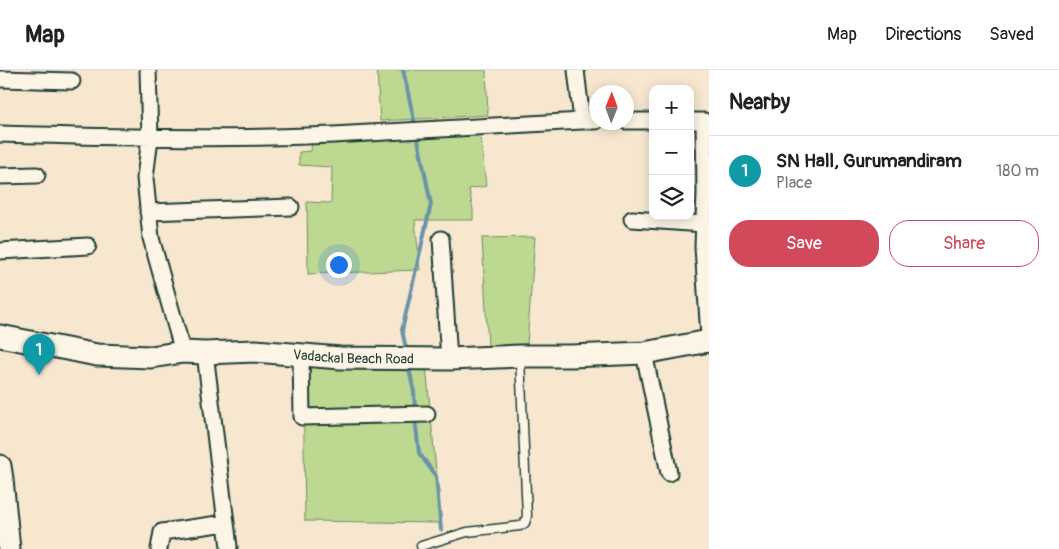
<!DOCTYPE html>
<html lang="en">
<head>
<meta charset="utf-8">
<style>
  :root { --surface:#fff; --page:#f2f2f2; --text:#202124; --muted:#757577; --line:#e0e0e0; --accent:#d1495b }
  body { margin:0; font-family:Pangolin,sans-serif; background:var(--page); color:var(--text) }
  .controls { position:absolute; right:15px; top:15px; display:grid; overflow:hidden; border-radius:10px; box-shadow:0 2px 12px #0003 }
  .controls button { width:45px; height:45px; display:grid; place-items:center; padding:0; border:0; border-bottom:1px solid var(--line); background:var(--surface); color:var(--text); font:25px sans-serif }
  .compass { position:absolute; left:589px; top:15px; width:45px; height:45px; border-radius:50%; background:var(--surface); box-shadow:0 2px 12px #0003; rotate:1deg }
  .you { position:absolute; left:338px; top:194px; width:18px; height:18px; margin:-12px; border:4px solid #fff; border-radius:50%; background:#1a73e8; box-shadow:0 0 0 8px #1a73e833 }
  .badge { display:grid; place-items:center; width:32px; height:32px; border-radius:50%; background:var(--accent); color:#fff; font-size:16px; font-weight:700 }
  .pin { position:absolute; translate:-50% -41px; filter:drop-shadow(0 1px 2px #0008) }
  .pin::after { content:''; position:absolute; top:26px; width:18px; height:15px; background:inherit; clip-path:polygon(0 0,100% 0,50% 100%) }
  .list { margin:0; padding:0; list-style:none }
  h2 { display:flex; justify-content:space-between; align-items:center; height:65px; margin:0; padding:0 20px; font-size:21px }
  h2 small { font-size:16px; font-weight:400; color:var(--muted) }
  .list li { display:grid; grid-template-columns:32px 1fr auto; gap:15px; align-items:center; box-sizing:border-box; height:70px; padding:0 20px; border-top:1px solid var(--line) }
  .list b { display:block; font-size:19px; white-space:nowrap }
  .list p { margin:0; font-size:16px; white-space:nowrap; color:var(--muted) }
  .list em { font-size:16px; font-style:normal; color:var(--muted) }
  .actions { display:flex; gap:10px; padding:15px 20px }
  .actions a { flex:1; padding:11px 0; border:1px solid var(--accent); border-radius:20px; text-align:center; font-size:18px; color:var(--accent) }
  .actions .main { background:var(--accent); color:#fff }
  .icon { flex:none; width:28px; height:28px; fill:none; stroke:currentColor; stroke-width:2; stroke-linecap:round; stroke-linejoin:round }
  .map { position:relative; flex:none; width:709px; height:479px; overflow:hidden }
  header { display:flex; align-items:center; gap:30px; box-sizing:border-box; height:70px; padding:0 25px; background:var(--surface); border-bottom:1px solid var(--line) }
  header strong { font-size:24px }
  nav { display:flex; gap:28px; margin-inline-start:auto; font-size:18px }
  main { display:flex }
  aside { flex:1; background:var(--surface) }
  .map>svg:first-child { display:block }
  .green { fill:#bdd991; stroke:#6e8b62 }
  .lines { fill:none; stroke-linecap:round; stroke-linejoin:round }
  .stream { stroke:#6b93aa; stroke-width:4 }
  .lane-casing { stroke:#1f3d34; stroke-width:11 }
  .street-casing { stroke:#1f3d34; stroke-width:19 }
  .secondary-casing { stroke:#1f3d34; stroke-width:25 }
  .lane { stroke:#fcf5e5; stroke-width:8 }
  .street { stroke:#fcf5e5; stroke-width:15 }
  .secondary { stroke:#fcf5e5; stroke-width:21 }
  .labels { text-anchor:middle; stroke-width:4; stroke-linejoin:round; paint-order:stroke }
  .street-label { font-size:14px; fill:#1f3d34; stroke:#fcf5e5 }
</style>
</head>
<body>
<header>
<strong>Map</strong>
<nav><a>Map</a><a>Directions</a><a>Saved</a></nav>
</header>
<main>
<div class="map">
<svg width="709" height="479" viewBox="0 0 709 479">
  <rect width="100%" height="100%" fill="#f7e7cf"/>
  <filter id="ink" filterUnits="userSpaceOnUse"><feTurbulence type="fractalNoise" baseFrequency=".02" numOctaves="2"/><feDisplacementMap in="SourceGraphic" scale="10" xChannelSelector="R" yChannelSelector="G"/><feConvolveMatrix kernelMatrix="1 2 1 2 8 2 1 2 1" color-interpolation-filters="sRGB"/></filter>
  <g filter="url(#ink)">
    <!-- green -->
    <path class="green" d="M 377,0 L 486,0 L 488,45 L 380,51 Z
      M 480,65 L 486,116 L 469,119 L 473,140 L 473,150 L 415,150 L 420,200 L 308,204 L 307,132 L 331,133 L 332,97 L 299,95 L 299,82 L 311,81 L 312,71 Z
      M 535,167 L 527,274 L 488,276 L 482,168 Z
      M 303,296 L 426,296 L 441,453 L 305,451 Z"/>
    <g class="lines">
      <!-- stream -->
      <path class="stream" d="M 403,0 L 414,50
        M 406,279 L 402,260 L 431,134 L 418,70
        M 409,298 L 414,322 L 415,341
        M 415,348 L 419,383 L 436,406 L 441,460"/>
      <!-- lane casing -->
      <g class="lane-casing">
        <path id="lane" d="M 421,476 L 467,462 L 520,456 L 525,453 L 527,446 L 520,287"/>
      </g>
      <!-- street casing -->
      <g class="street-casing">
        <path id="street" d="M 148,0 L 150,68 L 145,108 L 151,168 L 183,282
          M 576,0 L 582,51 L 596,51
          M 0,9 L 72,11
          M 626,51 L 653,51
          M 690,51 L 704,51 L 705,122 L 703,177 L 709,266
          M 0,64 C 111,67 222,70 333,65 C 416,61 499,56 582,51
          M 0,106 L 37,105
          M 148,142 L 291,137
          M 632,149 L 704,154
          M 441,169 L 449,289
          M 0,181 L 88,176
          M 205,283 L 229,477
          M 644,283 L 669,403
          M 301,285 L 302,347 L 427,344
          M 159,479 L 162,462 L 226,453"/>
      </g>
      <!-- secondary casing -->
      <g class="secondary-casing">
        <g id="secondary">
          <path id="s1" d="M 0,266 L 97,285 L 151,287 L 183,282 L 205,283 L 255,281 L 340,288 L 449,289 L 520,286 L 571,286 L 644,283 L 709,271"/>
          <path d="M 0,396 L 2,409 L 9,479"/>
        </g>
      </g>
      <!-- lane -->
      <use href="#lane" class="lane"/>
      <!-- street -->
      <use href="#street" class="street"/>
      <!-- secondary -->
      <use href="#secondary" class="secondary"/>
    </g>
  </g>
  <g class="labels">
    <!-- street labels -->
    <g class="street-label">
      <text dy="5" stroke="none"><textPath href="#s1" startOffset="356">Vadackal Beach Road</textPath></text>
    </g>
  </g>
</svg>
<div class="controls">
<button>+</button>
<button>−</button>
<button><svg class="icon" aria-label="layers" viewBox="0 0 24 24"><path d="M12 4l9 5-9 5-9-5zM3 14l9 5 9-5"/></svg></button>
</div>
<svg class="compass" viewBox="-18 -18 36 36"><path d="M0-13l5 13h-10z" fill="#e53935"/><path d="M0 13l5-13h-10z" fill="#757577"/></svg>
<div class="you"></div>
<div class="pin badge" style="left:39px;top:305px;background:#0f9aa8">1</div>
</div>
<aside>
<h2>Nearby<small></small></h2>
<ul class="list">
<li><span class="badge" style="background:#0f9aa8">1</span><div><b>SN Hall, Gurumandiram</b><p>Place</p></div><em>180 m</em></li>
</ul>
<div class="actions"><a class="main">Save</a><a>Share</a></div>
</aside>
</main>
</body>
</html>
